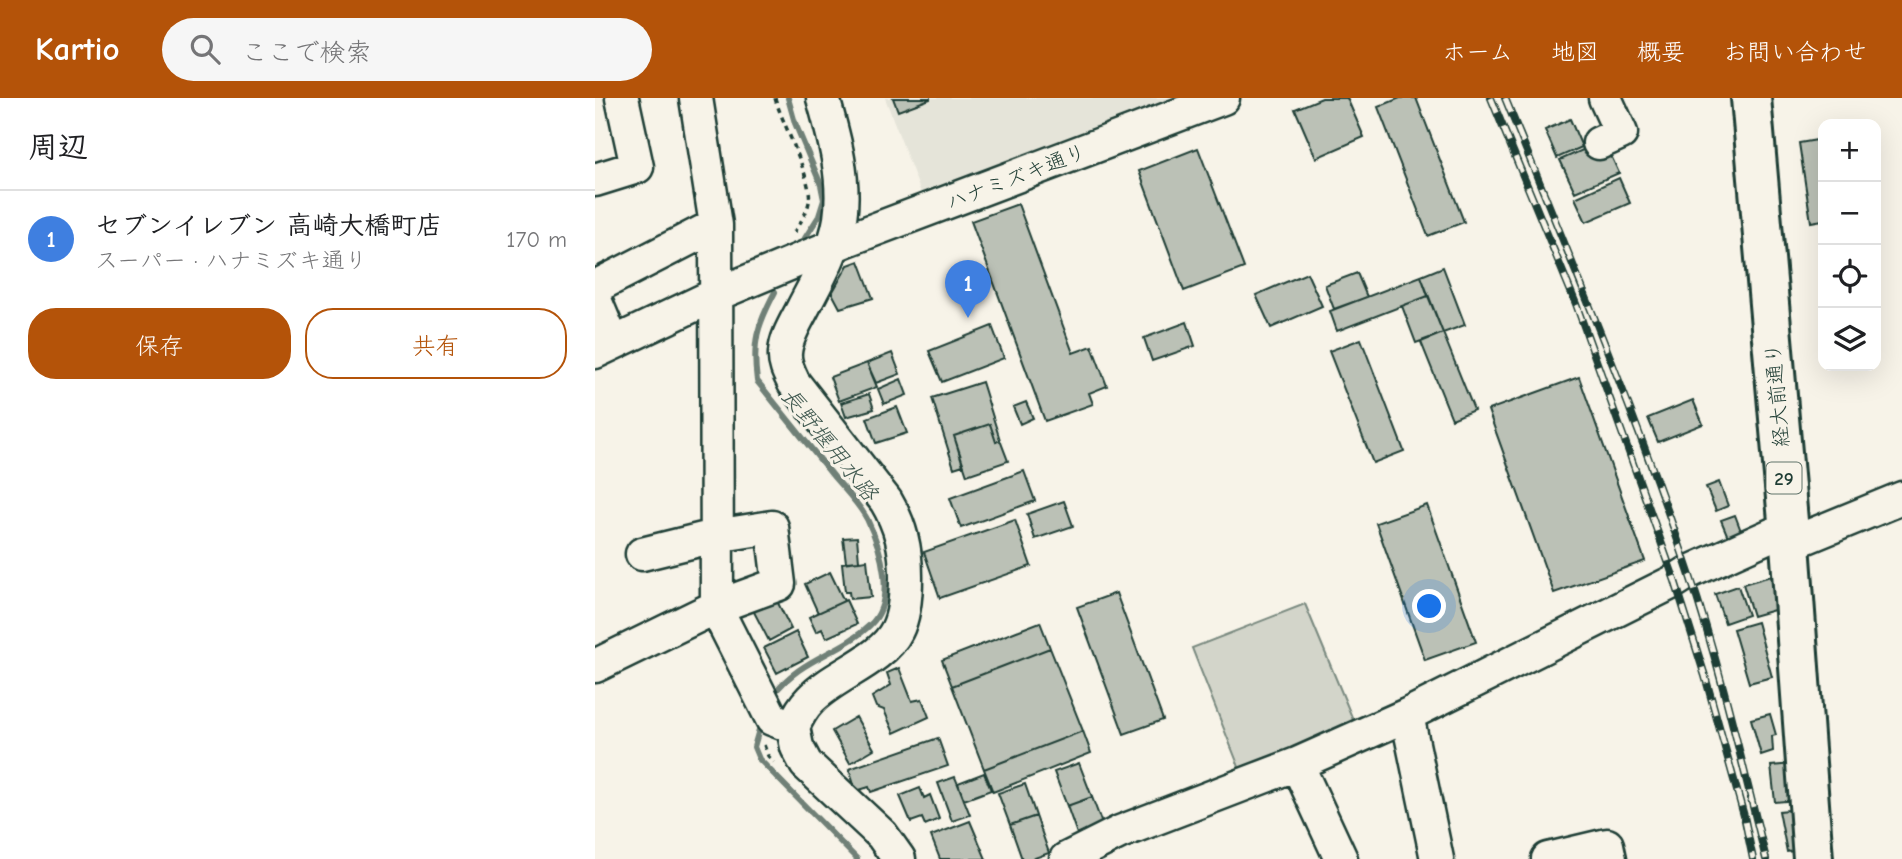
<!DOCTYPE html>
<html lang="ja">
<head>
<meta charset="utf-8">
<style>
  :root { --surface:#fff; --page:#f6f6f6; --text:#202124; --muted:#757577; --line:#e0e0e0; --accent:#b45309 }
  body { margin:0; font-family:"Comic Neue","Klee One",sans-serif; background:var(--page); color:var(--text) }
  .controls { position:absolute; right:21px; top:21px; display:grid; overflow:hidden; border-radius:14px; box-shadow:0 7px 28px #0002 }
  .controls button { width:63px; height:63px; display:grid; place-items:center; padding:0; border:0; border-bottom:2px solid var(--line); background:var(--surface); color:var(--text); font:35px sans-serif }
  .you { position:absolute; left:835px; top:509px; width:24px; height:24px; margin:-18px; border:5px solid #fff; border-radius:50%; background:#1a73e8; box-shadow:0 0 0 10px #1a73e833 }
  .badge { display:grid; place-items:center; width:46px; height:46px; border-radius:50%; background:var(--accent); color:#fff; font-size:23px; font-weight:700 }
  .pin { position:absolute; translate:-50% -58px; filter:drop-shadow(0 2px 4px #0008) }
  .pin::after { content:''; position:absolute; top:37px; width:24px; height:21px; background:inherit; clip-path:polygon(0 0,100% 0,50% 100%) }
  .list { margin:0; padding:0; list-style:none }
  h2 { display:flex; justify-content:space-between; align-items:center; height:91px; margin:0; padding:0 28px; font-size:30px }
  h2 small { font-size:23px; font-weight:400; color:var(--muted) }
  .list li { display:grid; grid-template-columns:46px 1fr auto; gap:21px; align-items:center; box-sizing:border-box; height:98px; padding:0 28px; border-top:2px solid var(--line) }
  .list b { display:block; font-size:26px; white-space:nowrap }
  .list p { margin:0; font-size:23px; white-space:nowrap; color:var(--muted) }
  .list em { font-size:23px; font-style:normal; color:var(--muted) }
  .actions { display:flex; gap:14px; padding:21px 28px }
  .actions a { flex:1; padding:16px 0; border:2px solid var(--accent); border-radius:28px; text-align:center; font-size:24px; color:var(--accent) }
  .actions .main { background:var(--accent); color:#fff }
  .icon { flex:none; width:38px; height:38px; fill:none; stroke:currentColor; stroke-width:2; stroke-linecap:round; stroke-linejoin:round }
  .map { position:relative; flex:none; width:1307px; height:761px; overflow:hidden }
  header { display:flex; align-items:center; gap:42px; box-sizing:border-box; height:98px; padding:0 35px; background:var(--accent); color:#fff }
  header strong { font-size:33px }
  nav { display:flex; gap:38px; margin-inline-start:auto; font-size:24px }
  .search { width:490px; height:63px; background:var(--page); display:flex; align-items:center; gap:18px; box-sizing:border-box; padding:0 24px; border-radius:38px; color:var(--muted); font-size:26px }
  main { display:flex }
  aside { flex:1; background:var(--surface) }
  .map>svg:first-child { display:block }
  .built { fill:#e5e4d9 }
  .green { fill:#d3d5ca; stroke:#79897f; stroke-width:2 }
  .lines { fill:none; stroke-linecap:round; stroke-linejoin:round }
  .stream { stroke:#6f8077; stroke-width:6 }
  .building { fill:#bbc1b6; stroke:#1f3d34; stroke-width:2 }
  .minor-casing { stroke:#1f3d34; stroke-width:37 }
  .major-casing { stroke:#1f3d34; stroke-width:44 }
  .path { stroke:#1f3d34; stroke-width:3.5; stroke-dasharray:5 5; stroke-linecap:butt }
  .minor { stroke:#f7f3e8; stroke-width:32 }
  .major { stroke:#f7f3e8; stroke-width:38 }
  .rail-casing { stroke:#1f3d34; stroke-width:8 }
  .rail { stroke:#f7f3e8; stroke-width:5; stroke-dasharray:16; stroke-linecap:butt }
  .labels { text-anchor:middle; stroke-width:6; stroke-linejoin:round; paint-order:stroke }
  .shield { fill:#f7f3e8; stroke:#60746a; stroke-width:2 }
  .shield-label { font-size:19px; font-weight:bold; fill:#1f3d34 }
  .street-label { font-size:21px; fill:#1f3d34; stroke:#f7f3e8 }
  .water-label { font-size:23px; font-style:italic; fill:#405950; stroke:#f7f3e8 }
</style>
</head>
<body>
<header>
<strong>Kartio</strong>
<div class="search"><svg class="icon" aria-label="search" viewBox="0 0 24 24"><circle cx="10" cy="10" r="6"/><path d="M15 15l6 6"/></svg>ここで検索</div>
<nav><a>ホーム</a><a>地図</a><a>概要</a><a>お問い合わせ</a></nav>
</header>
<main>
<aside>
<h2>周辺<small></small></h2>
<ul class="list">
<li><span class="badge" style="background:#3f7fe0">1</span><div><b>セブンイレブン 高崎大橋町店</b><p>スーパー · ハナミズキ通り</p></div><em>170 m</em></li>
</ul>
<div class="actions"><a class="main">保存</a><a>共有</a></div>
</aside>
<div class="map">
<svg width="1307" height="761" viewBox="0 0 1307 761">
  <rect width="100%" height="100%" fill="#f7f3e8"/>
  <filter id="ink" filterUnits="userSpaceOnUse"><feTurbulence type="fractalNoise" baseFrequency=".0143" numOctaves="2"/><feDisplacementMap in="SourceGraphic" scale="14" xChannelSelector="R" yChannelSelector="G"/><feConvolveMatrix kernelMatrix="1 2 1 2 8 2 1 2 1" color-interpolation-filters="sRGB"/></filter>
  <g filter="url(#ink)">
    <!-- built -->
    <path class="built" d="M 290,0 L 575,0 L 326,95 Z"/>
    <!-- green -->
    <path class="green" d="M 710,506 L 759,624 L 646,674 L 597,550 Z"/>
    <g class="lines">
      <!-- stream -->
      <path class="stream" d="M 193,0 L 200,25 L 226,87 L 229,102 L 224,118 L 210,140
        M 177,598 C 205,560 245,556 275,527 C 302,502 286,450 272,421 C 264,406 250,392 239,379 C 213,347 188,315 162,283 C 157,244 162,228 180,194
        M 167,621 L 159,649 L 164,661 L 262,761"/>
    </g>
    <!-- building -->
    <path class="building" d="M 298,0 L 335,0 L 335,1 L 303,13 Z
      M 727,0 L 752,0 L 769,39 L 721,60 L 700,11 Z
      M 805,0 L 821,0 L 869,124 L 833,138 L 783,9 Z
      M 975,21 L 987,49 L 962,60 L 950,32 Z
      M 1228,41 L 1228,122 L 1216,124 L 1204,45 Z
      M 999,47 L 1013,51 L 1024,75 L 980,94 L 965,62 Z
      M 603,50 L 649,170 L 589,193 L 544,73 Z
      M 1024,80 L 1035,105 L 991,124 L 980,100 Z
      M 423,106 L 478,255 L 497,248 L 512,288 L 494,295 L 498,306 L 450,323 L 376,123 Z
      M 264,163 L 278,200 L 245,210 L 237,195 L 253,167 Z
      M 848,169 L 870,227 L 848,235 L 826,178 Z
      M 712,175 L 727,208 L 676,230 L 661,197 Z
      M 762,175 L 772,199 L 739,211 L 730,187 Z
      M 826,178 L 833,198 L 742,233 L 735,213 Z
      M 833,198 L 848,235 L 821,245 L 807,208 Z
      M 592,224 L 600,248 L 557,263 L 549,240 Z
      M 397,228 L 409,260 L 347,284 L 334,253 Z
      M 848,235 L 879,312 L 857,321 L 826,244 Z
      M 766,241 L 809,353 L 778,365 L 734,253 Z
      M 297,255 L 305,276 L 281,285 L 272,265 Z
      M 272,265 L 282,289 L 244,303 L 235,279 Z
      M 984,279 L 1050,463 L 959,495 L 893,312 Z
      M 306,281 L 312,297 L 289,306 L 283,291 Z
      M 387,284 L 405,342 L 401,344 L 395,326 L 359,338 L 368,367 L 359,370 L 337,300 Z
      M 274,296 L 279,311 L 251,319 L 246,305 Z
      M 1098,302 L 1108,326 L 1063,344 L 1053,320 Z
      M 431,304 L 438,320 L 425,326 L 418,309 Z
      M 302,309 L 312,335 L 281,345 L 272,320 Z
      M 395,326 L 401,344 L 405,342 L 413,363 L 372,377 L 359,338 Z
      M 429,373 L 440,403 L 366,430 L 355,400 Z
      M 1124,384 L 1133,408 L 1121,413 L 1111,389 Z
      M 469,403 L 478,428 L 440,441 L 432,416 Z
      M 832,407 L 881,544 L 830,562 L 781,425 Z
      M 1140,417 L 1146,433 L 1133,439 L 1126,422 Z
      M 420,422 L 436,468 L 345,500 L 329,454 Z
      M 262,439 L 264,463 L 251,464 L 248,440 Z
      M 272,462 L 276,499 L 255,501 L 254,494 L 250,494 L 247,465 Z
      M 235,474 L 249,503 L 223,515 L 210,486 Z
      M 1176,478 L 1186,510 L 1158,518 L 1148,486 Z
      M 1143,488 L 1153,517 L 1130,525 L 1120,496 Z
      M 521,495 L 568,622 L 529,636 L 482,509 Z
      M 181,501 L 196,531 L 174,543 L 158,512 Z
      M 251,502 L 262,526 L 231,540 L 227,531 L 221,534 L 214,519 Z
      M 445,524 L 455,550 L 357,588 L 347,562 Z
      M 1162,524 L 1177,579 L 1154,585 L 1138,531 Z
      M 201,534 L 213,559 L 182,575 L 169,550 Z
      M 455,550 L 488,633 L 389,671 L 357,588 Z
      M 304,570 L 317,603 L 327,601 L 334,619 L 299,635 L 289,612 L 281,609 L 277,599 L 296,587 L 292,575 Z
      M 1175,616 L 1181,637 L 1177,638 L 1178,653 L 1166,657 L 1156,621 Z
      M 261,619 L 279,651 L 255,665 L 237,633 Z
      M 488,633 L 496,655 L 398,694 L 389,671 Z
      M 343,640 L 353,668 L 276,694 L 274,689 L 261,693 L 254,671 Z
      M 484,665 L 497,699 L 472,708 L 459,674 Z
      M 1198,666 L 1202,702 L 1180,704 L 1176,668 Z
      M 389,675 L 396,692 L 369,702 L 363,685 Z
      M 360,679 L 375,717 L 357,723 L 343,685 Z
      M 430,686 L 441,718 L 415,727 L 403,695 Z
      M 325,690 L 329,700 L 335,697 L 344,721 L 330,727 L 327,720 L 316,724 L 305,698 Z
      M 497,699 L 507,726 L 482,736 L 472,708 Z
      M 1204,711 L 1208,752 L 1192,754 L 1184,713 Z
      M 441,718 L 454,755 L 437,761 L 427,761 L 415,727 Z
      M 375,723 L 391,761 L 345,761 L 336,738 Z"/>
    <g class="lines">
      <!-- minor casing -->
      <g class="minor-casing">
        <path id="minor" d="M 101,0 L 121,127 L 122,512 L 177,621 L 198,629
          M 228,0 C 239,39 251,80 245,121 C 240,152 222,183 208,210 C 201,224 191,239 190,255 C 189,266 194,275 199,285 L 291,403 C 306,428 311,451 311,479 C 311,496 310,516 302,532 C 287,563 238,577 215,602 C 207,610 202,620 198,629 L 202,649 L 211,666 L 287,737 L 304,761
          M 1004,45 L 1026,35 L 1010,0
          M 0,82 L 42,69 L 27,0
          M 0,189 L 121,127
          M 0,202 L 18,245
          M 0,254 L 120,197 L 252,142 L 628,0
          M 1195,446 L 1307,400
          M 0,568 L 121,509 L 184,486 L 177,429 L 120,438 L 47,456
          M 812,617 L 842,761
          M 702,666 L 746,761
          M 471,761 L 525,734 L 702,666 L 812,617 L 1080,483 L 1094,474 L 1194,429
          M 953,761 L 1012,747 L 1015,761"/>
      </g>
      <!-- major casing -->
      <g class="major-casing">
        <path id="major" d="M 1156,0 L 1195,446 L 1218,761"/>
      </g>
      <!-- path -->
      <path class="path" d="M 180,0 C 187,25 219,84 214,104 C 212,115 205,125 199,134
        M 169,647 L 173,658 L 179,664"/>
      <!-- minor -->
      <use href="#minor" class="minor"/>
      <!-- major -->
      <use href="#major" class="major"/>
      <!-- rail casing -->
      <g class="rail-casing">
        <path id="rail" d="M 896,0 L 981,206 L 1080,483 L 1110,578 L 1149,718 L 1158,761
          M 910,0 C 974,157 1040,314 1094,475 C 1125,568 1147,665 1171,761"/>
      </g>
      <!-- rail -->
      <use href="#rail" class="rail"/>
    </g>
  </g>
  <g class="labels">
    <!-- shield labels -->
    <rect class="shield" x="1171.5" y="364.5" width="35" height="31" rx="5"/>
    <g class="shield-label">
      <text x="1189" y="387">29</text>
    </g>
    <!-- street labels -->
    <g class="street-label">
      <text transform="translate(421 79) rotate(-21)" y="7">ハナミズキ通り</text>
      <text transform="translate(1182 297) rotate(-95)" y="7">経大前通り</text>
    </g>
    <!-- water labels -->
    <g class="water-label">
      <text transform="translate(235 346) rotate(51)" y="8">長野堰用水路</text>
    </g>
  </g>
</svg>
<div class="controls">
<button>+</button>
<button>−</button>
<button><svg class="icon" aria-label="locate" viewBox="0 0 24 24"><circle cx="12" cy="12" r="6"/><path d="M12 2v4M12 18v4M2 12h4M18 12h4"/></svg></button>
<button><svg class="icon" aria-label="layers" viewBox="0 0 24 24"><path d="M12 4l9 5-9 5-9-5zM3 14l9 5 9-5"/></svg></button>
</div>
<div class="you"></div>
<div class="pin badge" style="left:373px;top:220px;background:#3f7fe0">1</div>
</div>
</main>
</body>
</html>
